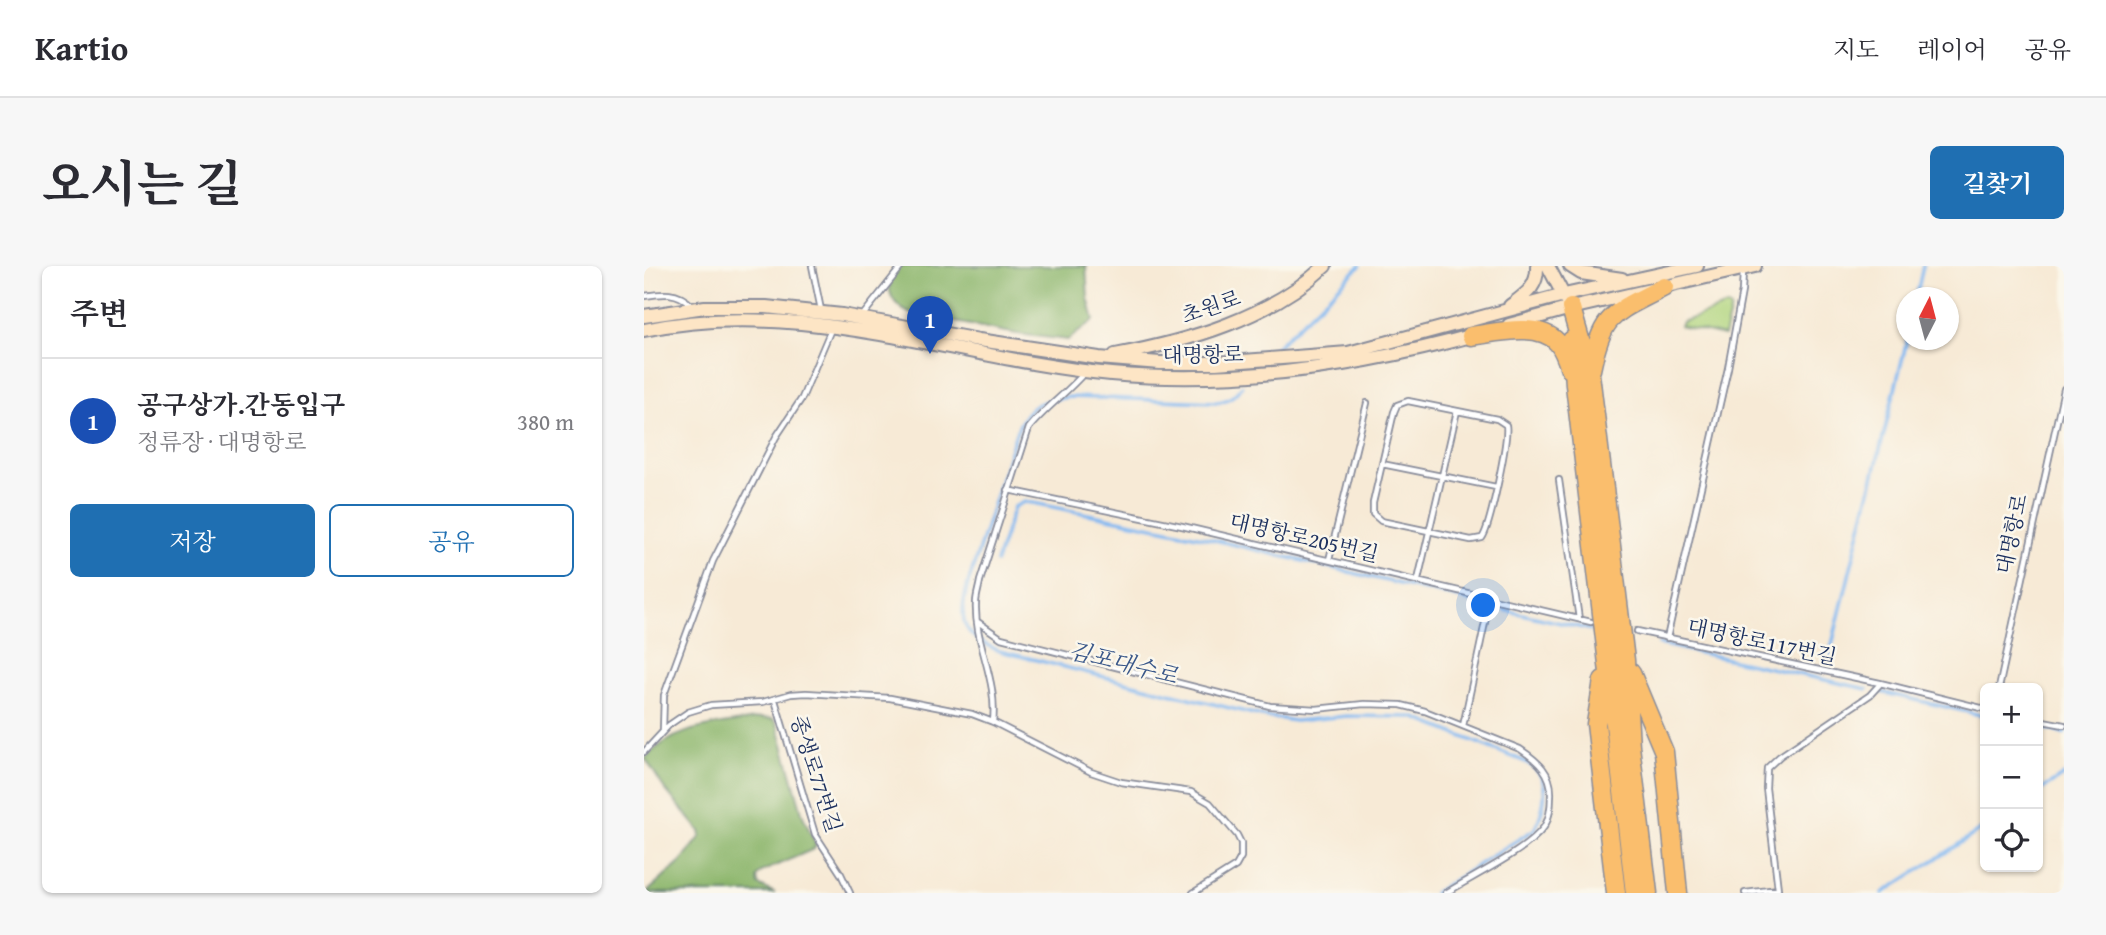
<!DOCTYPE html>
<html lang="ko">
<head>
<meta charset="utf-8">
<style>
  :root { --surface:#fff; --page:#f7f7f7; --text:#2b2b33; --muted:#7c7c81; --line:#e1e1e2; --accent:#1f6fb2 }
  body { margin:0; font-family:"Gentium Book Plus","Noto Serif KR",serif; background:var(--page); color:var(--text) }
  .controls { position:absolute; right:21px; bottom:21px; display:grid; overflow:hidden; border-radius:10px; box-shadow:0 2px 5px #0004 }
  .controls button { width:63px; height:63px; display:grid; place-items:center; padding:0; border:0; border-bottom:2px solid var(--line); background:var(--surface); color:var(--text); font:35px sans-serif }
  .compass { position:absolute; left:1252px; top:21px; width:63px; height:63px; border-radius:50%; background:var(--surface); box-shadow:0 2px 5px #0004; rotate:6deg }
  .you { position:absolute; left:840px; top:340px; width:24px; height:24px; margin:-18px; border:5px solid #fff; border-radius:50%; background:#1a73e8; box-shadow:0 0 0 10px #1a73e833 }
  .badge { display:grid; place-items:center; width:46px; height:46px; border-radius:50%; background:var(--accent); color:#fff; font-size:23px; font-weight:700 }
  .pin { position:absolute; translate:-50% -58px; filter:drop-shadow(0 2px 4px #0008) }
  .pin::after { content:''; position:absolute; top:37px; width:24px; height:21px; background:inherit; clip-path:polygon(0 0,100% 0,50% 100%) }
  .list { margin:0; padding:0; list-style:none }
  h2 { display:flex; justify-content:space-between; align-items:center; height:91px; margin:0; padding:0 28px; font-size:30px }
  h2 small { font-size:23px; font-weight:400; color:var(--muted) }
  .list li { display:grid; grid-template-columns:46px 1fr auto; gap:21px; align-items:center; box-sizing:border-box; height:126px; padding:0 28px; border-top:2px solid var(--line) }
  .list b { display:block; font-size:26px; white-space:nowrap }
  .list p { margin:0; font-size:23px; white-space:nowrap; color:var(--muted) }
  .list em { font-size:23px; font-style:normal; color:var(--muted) }
  .actions { display:flex; gap:14px; padding:21px 28px }
  .actions a { flex:1; padding:16px 0; border:2px solid var(--accent); border-radius:10px; text-align:center; font-size:24px; color:var(--accent) }
  .actions .main { background:var(--accent); color:#fff }
  .icon { flex:none; width:38px; height:38px; fill:none; stroke:currentColor; stroke-width:2; stroke-linecap:round; stroke-linejoin:round }
  .map { position:relative; flex:none; width:1420px; height:627px; overflow:hidden; border-radius:10px }
  header { display:flex; align-items:center; gap:42px; box-sizing:border-box; height:98px; padding:0 35px; background:var(--surface); border-bottom:2px solid var(--line) }
  header strong { font-size:33px }
  nav { display:flex; gap:38px; margin-inline-start:auto; font-size:24px }
  .intro { display:flex; align-items:center; justify-content:space-between; box-sizing:border-box; height:168px; padding:0 42px }
  h1 { margin:0; font-size:49px }
  .button { padding:18px 32px; border-radius:10px; background:var(--accent); color:#fff; font-size:24px; font-weight:700 }
  main { display:flex; gap:42px; padding:0 42px }
  aside { flex:1; background:var(--surface); border-radius:10px; box-shadow:0 2px 5px #0004 }
  .map>svg:first-child { display:block }
  .green { fill:#b0d47d; stroke:#66826e; stroke-width:2 }
  .forest { fill:#8cb66c; stroke:#547265; stroke-width:2 }
  .lines { fill:none; stroke-linecap:round; stroke-linejoin:round }
  .stream { stroke:#81b8f1; stroke-width:3.5 }
  .lane-casing { stroke:#898c9a; stroke-width:8 }
  .secondary-casing { stroke:#898c9a; stroke-width:16 }
  .highway-casing { stroke:#898c9a; stroke-width:21 }
  .lane { stroke:#fff; stroke-width:4.5 }
  .secondary { stroke:#fde5c5; stroke-width:12 }
  .highway { stroke:#fabe6d; stroke-width:18 }
  .labels { text-anchor:middle; stroke-width:5; stroke-linejoin:round; paint-order:stroke }
  .street-label { font-size:21px; fill:#1b2f5e; stroke:#fbf7ec }
  .water-label { font-size:23px; font-style:italic; fill:#3a588a; stroke:#fbf7ec }
</style>
</head>
<body>
<header>
<strong>Kartio</strong>
<nav><a>지도</a><a>레이어</a><a>공유</a></nav>
</header>
<div class="intro"><h1>오시는 길</h1><a class="button">길찾기</a></div>
<main>
<aside>
<h2>주변<small></small></h2>
<ul class="list">
<li><span class="badge" style="background:#1a4fb4">1</span><div><b>공구상가.간동입구</b><p>정류장 · 대명항로</p></div><em>380 m</em></li>
</ul>
<div class="actions"><a class="main">저장</a><a>공유</a></div>
</aside>
<div class="map">
<svg width="1420" height="627" viewBox="0 0 1420 627">
  <rect width="100%" height="100%" fill="#fbf7ec"/>
  <filter id="ink" filterUnits="userSpaceOnUse"><feTurbulence type="fractalNoise" baseFrequency=".0143" numOctaves="2"/><feDisplacementMap in="SourceGraphic" scale="14" xChannelSelector="R" yChannelSelector="G"/><feConvolveMatrix kernelMatrix="1 2 1 2 8 2 1 2 1" color-interpolation-filters="sRGB"/></filter>
  <filter id="wash" filterUnits="userSpaceOnUse"><feTurbulence type="fractalNoise" baseFrequency=".00686" numOctaves="4" result="noise"/><feDisplacementMap in="SourceGraphic" scale="28" xChannelSelector="R" yChannelSelector="G"/><feGaussianBlur stdDeviation="1.57" result="paint"/><feColorMatrix in="noise" values="0 0 0 0 0 0 0 0 0 0 0 0 0 0 0 0 0 1.4 0 .05"/><feComposite in="paint" operator="in"/></filter>
  <g filter="url(#wash)">
    <rect width="100%" height="100%" fill="#f7ead6"/>
    <!-- green -->
    <path class="green" d="M 1083,40 L 1087,42 L 1080,70 L 1036,60 L 1038,56 Z"/>
    <!-- forest -->
    <path class="forest" d="M 253,0 L 442,0 L 444,32 L 450,54 L 424,74 L 373,68 L 265,47 C 245,37 239,19 253,0 Z
      M 117,452 L 129,453 L 133,457 L 159,550 L 172,579 L 170,583 L 117,606 L 113,611 L 114,619 L 131,627 L 2,627 L 37,596 L 57,570 L 56,565 L 20,522 L 1,492 C 34,458 74,460 117,452 Z"/>
    <g class="lines">
      <!-- stream -->
      <path class="stream" d="M 1272,32 L 1279,0
        M 626,87 L 716,0
        M 598,120 C 591,129 586,134 574,136 L 426,131 C 395,134 382,139 371,170 L 324,318 C 313,357 319,370 356,385 L 618,450 L 651,455 L 703,450 L 769,451 L 882,496 C 886,499 892,503 895,507 C 906,522 898,548 891,563 L 790,627
        M 352,296 L 370,241 L 380,236 L 389,237 L 554,270 L 840,338
        M 860,344 L 948,364
        M 1015,378 L 1223,423
        M 1183,399 L 1263,74
        M 1237,426 L 1341,450
        M 1394,461 L 1420,467
        M 1394,526 L 1420,509
        M 1239,627 L 1341,561"/>
    </g>
  </g>
  <g filter="url(#ink)">
    <g class="lines">
      <!-- lane casing -->
      <g class="lane-casing">
        <path id="lane" d="M 168,0 L 177,44
          M 0,30 C 18,27 34,25 47,39
          M 219,49 L 258,0
          M 764,135 L 853,153 L 862,159 C 865,172 846,262 838,272 L 827,274 L 737,255 L 729,248 L 729,237 L 750,146 L 753,139 Z
          M 738,198 L 852,221
          M 915,214 L 935,353
          M 364,224 L 538,260 L 947,356
          M 685,294 L 723,137
          M 774,314 L 813,145
          M 334,356 L 357,372 L 626,440 L 672,443 L 720,438 L 757,439 L 781,445 L 876,483 C 894,495 908,507 907,529 C 907,540 906,552 900,561 C 883,585 829,610 802,627
          M 993,365 L 1236,417 L 1341,443
          M 1023,372 L 1084,102 L 1098,25 L 1099,6
          M 1355,422 L 1420,123
          M 131,434 L 171,568 L 197,608 L 206,627
          M 1394,454 L 1420,459
          M 349,456 C 354,413 330,377 332,337 C 332,330 335,322 336,315 L 385,162 C 401,142 424,126 441,106
          M 819,460 L 846,333
          M 19,464 L 20,429 L 69,295 L 132,171 L 158,132 L 188,61
          M 0,486 L 25,459 L 44,446 L 67,439 L 119,436 L 147,428 L 162,427 L 246,432 L 328,448 L 349,456 L 447,506 L 477,516 L 547,526 L 566,537 L 593,569 L 597,577 L 597,591 L 592,600 L 549,627
          M 1101,627 L 1134,623 L 1122,522 L 1123,502 L 1136,490 L 1226,429 L 1236,418"/>
      </g>
      <!-- secondary casing -->
      <g class="secondary-casing">
        <path id="secondary" d="M 904,0 L 923,36
          M 926,0 L 937,7 L 978,13
          M 866,40 C 882,28 894,21 893,0
          M 0,50 L 61,41 L 122,41 L 198,49 L 335,74 L 455,92 L 516,97 L 572,97 L 704,87 L 920,29 L 1053,0
          M 865,59 L 927,42 L 1111,0
          M 0,64 C 157,30 312,93 467,108 C 590,119 716,101 834,68
          M 471,89 C 545,75 625,52 681,0"/>
      </g>
      <!-- highway casing -->
      <g class="highway-casing">
        <path id="highway" d="M 927,42 L 946,108 L 981,394 L 986,480 L 1004,627
          M 827,70 C 852,67 895,55 914,77 C 920,84 923,94 926,103
          M 928,74 L 931,119 L 991,627
          M 947,104 C 959,45 970,48 1020,21
          M 987,407 L 1020,486 L 1034,627
          M 959,414 L 952,458 L 972,627"/>
      </g>
      <!-- lane -->
      <use href="#lane" class="lane"/>
      <!-- secondary -->
      <use href="#secondary" class="secondary"/>
      <!-- highway -->
      <use href="#highway" class="highway"/>
    </g>
  </g>
  <g class="labels">
    <!-- street labels -->
    <g class="street-label">
      <text transform="translate(567 41) rotate(-19)" y="7">초원로</text>
      <text transform="translate(559 89) rotate(-1)" y="7">대명항로</text>
      <text transform="translate(1368 268) rotate(-78)" y="7">대명항로</text>
      <text transform="translate(660 272) rotate(13)" y="7">대명항로205번길</text>
      <text transform="translate(1118 376) rotate(12)" y="7">대명항로117번길</text>
      <text transform="translate(172 508) rotate(72)" y="7">종생로77번길</text>
    </g>
    <!-- water labels -->
    <g class="water-label">
      <text transform="translate(479 397) rotate(14)" y="8">김포대수로</text>
    </g>
  </g>
</svg>
<div class="controls">
<button>+</button>
<button>−</button>
<button><svg class="icon" aria-label="locate" viewBox="0 0 24 24"><circle cx="12" cy="12" r="6"/><path d="M12 2v4M12 18v4M2 12h4M18 12h4"/></svg></button>
</div>
<svg class="compass" viewBox="-18 -18 36 36"><path d="M0-13l5 13h-10z" fill="#e53935"/><path d="M0 13l5-13h-10z" fill="#7c7c81"/></svg>
<div class="you"></div>
<div class="pin badge" style="left:286px;top:88px;background:#1a4fb4">1</div>
</div>
</main>
</body>
</html>
